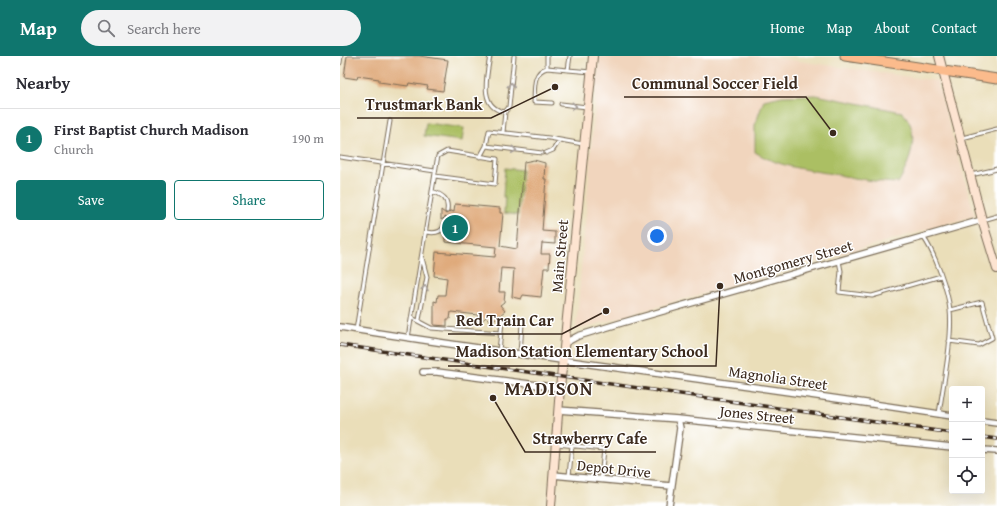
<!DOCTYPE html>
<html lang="en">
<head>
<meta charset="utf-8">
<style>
  :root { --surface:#fff; --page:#f2f2f3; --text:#2b2b33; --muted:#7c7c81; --line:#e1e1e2; --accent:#0f766e }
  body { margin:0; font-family:"Gentium Book Plus",serif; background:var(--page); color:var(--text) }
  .controls { position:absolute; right:12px; bottom:12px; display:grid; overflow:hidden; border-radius:4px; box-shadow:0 4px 16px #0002 }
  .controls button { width:36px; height:36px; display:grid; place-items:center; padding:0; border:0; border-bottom:1px solid var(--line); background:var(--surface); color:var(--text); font:20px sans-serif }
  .you { position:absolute; left:317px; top:180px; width:14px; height:14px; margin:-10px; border:3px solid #fff; border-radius:50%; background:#1a73e8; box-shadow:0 0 0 6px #1a73e833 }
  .badge { display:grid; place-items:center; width:26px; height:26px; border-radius:50%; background:var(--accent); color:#fff; font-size:13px; font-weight:700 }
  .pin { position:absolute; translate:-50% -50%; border:2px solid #fff; box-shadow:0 1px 4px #0006 }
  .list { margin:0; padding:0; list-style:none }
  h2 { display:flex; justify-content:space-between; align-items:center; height:52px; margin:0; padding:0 16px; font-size:17px }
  h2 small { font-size:13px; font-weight:400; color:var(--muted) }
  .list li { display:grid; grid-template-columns:26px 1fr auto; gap:12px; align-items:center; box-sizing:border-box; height:60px; padding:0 16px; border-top:1px solid var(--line) }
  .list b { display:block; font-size:15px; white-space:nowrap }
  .list p { margin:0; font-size:13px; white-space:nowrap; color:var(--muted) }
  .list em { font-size:13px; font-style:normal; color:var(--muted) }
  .actions { display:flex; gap:8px; padding:12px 16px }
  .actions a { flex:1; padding:9px 0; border:1px solid var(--accent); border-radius:4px; text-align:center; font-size:14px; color:var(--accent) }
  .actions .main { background:var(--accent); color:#fff }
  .icon { flex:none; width:22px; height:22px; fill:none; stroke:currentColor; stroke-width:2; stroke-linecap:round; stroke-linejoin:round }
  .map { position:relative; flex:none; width:657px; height:450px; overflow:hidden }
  header { display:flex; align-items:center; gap:24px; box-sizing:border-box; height:56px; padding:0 20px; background:var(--accent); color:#fff }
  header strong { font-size:19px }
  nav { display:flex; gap:22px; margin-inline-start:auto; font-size:14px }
  .search { width:280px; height:36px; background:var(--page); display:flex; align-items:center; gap:10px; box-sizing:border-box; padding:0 14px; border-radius:22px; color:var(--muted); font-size:15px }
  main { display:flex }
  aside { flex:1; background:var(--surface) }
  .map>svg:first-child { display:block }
  .built { fill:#f1d5bd }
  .green { fill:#abbf63; stroke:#737440 }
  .building { fill:#dfa979 }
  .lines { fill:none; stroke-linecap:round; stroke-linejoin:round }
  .lane-casing { stroke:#786954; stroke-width:5 }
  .street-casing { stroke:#786954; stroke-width:8 }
  .secondary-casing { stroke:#786954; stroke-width:10 }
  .primary-casing { stroke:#786954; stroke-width:11 }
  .lane { stroke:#fff; stroke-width:3 }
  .street { stroke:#fff; stroke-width:5.5 }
  .secondary { stroke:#fde4d1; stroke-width:8 }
  .primary { stroke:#fbbb8c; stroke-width:9 }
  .rail-casing { stroke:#3b2a1e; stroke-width:3.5 }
  .rail { stroke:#fff; stroke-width:2; stroke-dasharray:6; stroke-linecap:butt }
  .oneway { stroke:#a79f9a }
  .labels { text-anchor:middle; stroke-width:3; stroke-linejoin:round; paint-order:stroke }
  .street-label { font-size:15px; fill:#3b2a1e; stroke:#fff }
  .district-label { font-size:19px; font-weight:bold; letter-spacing:1px; fill:#3b2a1e; stroke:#fff }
  .leader { fill:none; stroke:#3b2a1e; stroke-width:1.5 }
  .callout-dot { fill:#3b2a1e; stroke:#fff; stroke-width:1.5 }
  .callout-label { font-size:16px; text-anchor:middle; font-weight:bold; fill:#3b2a1e; stroke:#fff; stroke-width:3; stroke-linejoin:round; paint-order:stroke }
</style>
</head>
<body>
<header>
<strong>Map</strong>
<div class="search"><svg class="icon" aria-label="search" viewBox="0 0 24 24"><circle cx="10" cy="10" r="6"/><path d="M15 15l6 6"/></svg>Search here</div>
<nav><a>Home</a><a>Map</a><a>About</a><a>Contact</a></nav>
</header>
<main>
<aside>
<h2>Nearby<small></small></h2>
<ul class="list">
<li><span class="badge">1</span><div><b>First Baptist Church Madison</b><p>Church</p></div><em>190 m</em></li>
</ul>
<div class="actions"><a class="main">Save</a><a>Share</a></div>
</aside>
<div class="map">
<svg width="657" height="450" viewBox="0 0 657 450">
  <rect width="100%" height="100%" fill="#fff"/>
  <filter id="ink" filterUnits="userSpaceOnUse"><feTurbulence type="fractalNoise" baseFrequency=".025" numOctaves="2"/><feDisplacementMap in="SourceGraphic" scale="8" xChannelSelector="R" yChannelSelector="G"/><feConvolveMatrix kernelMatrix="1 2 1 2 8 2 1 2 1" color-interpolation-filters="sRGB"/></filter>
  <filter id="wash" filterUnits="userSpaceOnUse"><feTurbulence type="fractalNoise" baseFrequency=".012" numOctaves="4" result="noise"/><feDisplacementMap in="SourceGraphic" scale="16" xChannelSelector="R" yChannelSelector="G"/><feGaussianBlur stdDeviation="0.9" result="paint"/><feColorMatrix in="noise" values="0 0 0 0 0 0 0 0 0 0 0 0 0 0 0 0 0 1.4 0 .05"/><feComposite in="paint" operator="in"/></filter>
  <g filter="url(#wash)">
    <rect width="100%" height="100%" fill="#eadeb9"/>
    <!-- built -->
    <path class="built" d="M 259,0 L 424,0 L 597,25 L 635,160 L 236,274 Z"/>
    <!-- green -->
    <path class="green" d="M 476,39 L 562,56 C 582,75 570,107 558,127 C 538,126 524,124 504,120 C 473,114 442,113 415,96 L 415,69 L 424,44 L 442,40 Z
      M 86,67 L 124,72 L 122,85 L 84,80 Z
      M 165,112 L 182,114 L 178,159 L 164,157 L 165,141 L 163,141 Z"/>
    <g id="blocks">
      <!-- building -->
      <path class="building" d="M 7,0 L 79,0 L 108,4 L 103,35 L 87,33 L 88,30 L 69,27 L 68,30 L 39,26 L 39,23 L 18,20 L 17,23 L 4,21 Z
        M 194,104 L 205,107 L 204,123 L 206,123 L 202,175 L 215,176 L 215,188 L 202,187 L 201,198 L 210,198 L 209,212 L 204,212 L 201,241 L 183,239 L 181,243 L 172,241 L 174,213 L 161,212 L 159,236 L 165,236 L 164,246 L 160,249 L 165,255 L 151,266 L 146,261 L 137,269 L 138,259 L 111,256 L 110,263 L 107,263 L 107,270 L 94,269 L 94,245 L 97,246 L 98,239 L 105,239 L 107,222 L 94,220 L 96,196 L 155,201 L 156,191 L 105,186 L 105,180 L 109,180 L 110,165 L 106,161 L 101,164 L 101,154 L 106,158 L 110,155 L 114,156 L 115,148 L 160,152 L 160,157 L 163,157 L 160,190 L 177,193 L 184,106 Z"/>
    </g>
  </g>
  <g filter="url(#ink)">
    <use href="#blocks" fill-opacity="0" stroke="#786954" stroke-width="1"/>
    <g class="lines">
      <!-- lane casing -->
      <g class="lane-casing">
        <path id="lane" d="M 150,0 C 147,19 138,52 165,56 L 163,76
          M 207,0 L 207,12 L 228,14 L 230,0
          M 0,7 L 1,0
          M 207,12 C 192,16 195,33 194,46 L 212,47
          M 228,14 L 251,16
          M 221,48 L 247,51
          M 165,56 L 169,51 L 174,0
          M 622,82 L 657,73
          M 146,90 L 202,97
          M 206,97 L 213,94 L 219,85
          M 0,101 L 95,115
          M 140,101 L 146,90 L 149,75 L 209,82 L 243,88
          M 631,119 L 657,113
          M 92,135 C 103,139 109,143 107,155
          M 643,164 L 657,160
          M 86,176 C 97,178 104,176 106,164
          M 584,182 C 595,198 608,234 610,254 C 613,282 603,329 599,358
          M 499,205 L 501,215 L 499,236 L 532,240 L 601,220
          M 72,262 L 91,272 L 161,277
          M 79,264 L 87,221 L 82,202
          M 16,274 L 50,65
          M 68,282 L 97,105 L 98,100 L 107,95 L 157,103 L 155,128 L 95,120
          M 609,285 L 639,289 L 652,282 L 642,246 L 610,254
          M 159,295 L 162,266 L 167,263 L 179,264 L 182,268 L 180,298
          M 217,388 L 264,393 L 261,423
          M 229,420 L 232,389"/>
      </g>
      <!-- street casing -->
      <g class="street-casing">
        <path id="street" d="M 0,271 C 204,304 408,328 612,360
          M 225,287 L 238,280 L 281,267 L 642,164
          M 83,316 L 97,316 L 220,332
          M 218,354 L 338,363 L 612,391
          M 642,365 L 657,367
          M 642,394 L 657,395
          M 213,419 L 331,430
          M 329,450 L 340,372 L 338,363"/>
      </g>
      <!-- secondary casing -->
      <g class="secondary-casing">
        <path id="secondary" d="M 599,0 L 642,164 L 657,213
          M 211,450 L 220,332 L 253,0"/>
      </g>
      <!-- primary casing -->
      <g class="primary-casing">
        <path id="primary" d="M 505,0 L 657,23"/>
      </g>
      <!-- lane -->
      <use href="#lane" class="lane"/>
      <!-- street -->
      <use href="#street" class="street"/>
      <!-- secondary -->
      <use href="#secondary" class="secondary"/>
      <!-- primary -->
      <use href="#primary" class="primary"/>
      <!-- rail casing -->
      <g class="rail-casing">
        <path id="rail" d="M 0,289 L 612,377
          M 642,381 L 657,383"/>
      </g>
      <!-- rail -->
      <use href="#rail" class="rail"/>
    </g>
    <!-- one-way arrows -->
    <defs><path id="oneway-chevron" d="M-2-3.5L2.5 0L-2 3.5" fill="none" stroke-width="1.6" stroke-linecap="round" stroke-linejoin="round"/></defs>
    <g class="oneway">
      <use href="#oneway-chevron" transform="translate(171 29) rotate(-84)"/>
      <use href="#oneway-chevron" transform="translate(234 50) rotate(5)"/>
      <use href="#oneway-chevron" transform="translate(174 94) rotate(6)"/>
      <use href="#oneway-chevron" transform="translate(85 232) rotate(-80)"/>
    </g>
  </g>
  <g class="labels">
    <!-- street labels -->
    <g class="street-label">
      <text transform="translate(220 200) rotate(-85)" y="5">Main Street</text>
      <text transform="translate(453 206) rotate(-16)" y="5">Montgomery Street</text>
      <text transform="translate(438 322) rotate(8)" y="5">Magnolia Street</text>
      <text transform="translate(417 359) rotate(6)" y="5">Jones Street</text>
      <text transform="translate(274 413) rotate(6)" y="5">Depot Drive</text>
    </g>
    <!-- district labels -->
    <g class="district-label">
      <text x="209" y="339">MADISON</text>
    </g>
  </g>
  <!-- callouts -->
  <path class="leader" d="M493 77L466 41H284M215 31L151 62H17M266 255L222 278H108M380 230L376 310H108M153 342L185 396H316"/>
  <g class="callout-dot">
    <circle cx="493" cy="77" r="4"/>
    <circle cx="215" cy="31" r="4"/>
    <circle cx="266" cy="255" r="4"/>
    <circle cx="380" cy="230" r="4"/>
    <circle cx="153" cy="342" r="4"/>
  </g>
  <g class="callout-label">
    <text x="375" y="33">Communal Soccer Field</text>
    <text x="84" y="54">Trustmark Bank</text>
    <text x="165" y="270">Red Train Car</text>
    <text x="242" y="301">Madison Station Elementary School</text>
    <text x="250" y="388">Strawberry Cafe</text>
  </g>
</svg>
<div class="controls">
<button>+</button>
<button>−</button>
<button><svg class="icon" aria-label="locate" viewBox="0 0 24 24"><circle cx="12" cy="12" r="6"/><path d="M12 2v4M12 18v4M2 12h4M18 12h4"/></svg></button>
</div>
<div class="you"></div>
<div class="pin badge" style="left:115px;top:172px">1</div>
</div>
</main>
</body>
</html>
